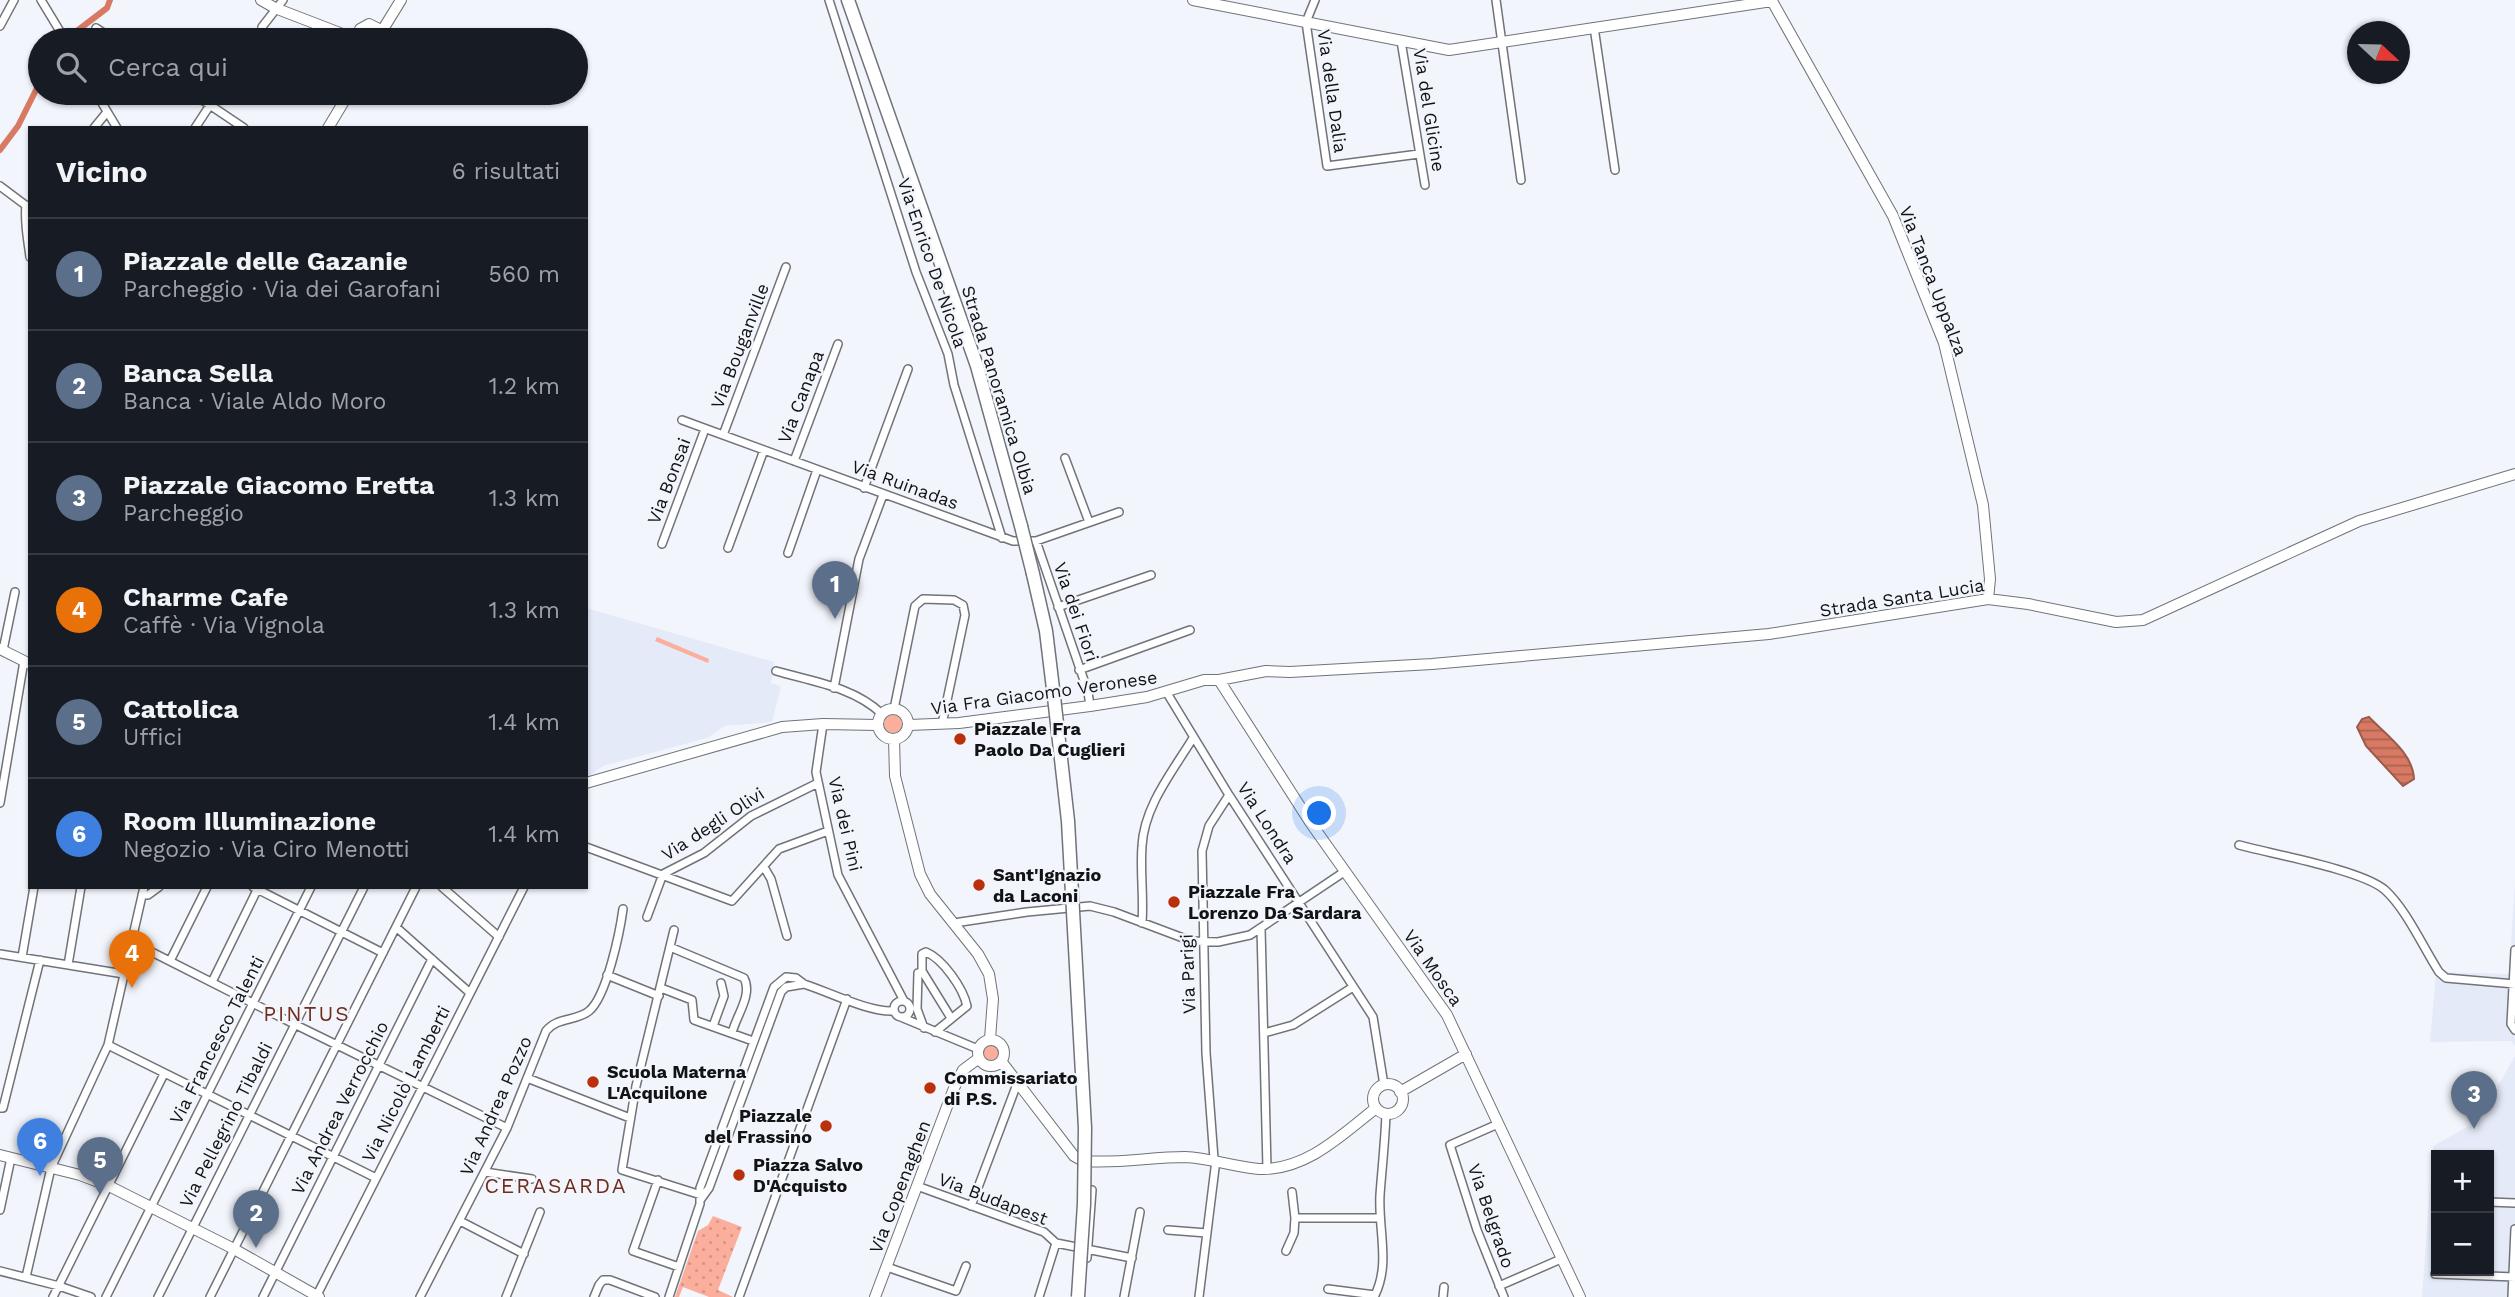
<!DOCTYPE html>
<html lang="it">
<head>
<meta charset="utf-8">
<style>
  :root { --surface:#171b24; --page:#20242c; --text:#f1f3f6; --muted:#9ea1a6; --line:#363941; --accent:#0b8043 }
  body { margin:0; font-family:"Work Sans",sans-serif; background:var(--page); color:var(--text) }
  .controls { position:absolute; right:21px; bottom:21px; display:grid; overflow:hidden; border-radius:0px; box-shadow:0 2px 5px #0004 }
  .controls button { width:63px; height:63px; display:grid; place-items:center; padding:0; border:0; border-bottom:2px solid var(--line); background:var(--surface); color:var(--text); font:35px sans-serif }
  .compass { position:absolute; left:2347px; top:21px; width:63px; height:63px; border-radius:50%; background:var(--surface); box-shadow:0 2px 5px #0004; rotate:112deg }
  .you { position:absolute; left:1320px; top:814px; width:24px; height:24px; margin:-18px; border:5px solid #fff; border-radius:50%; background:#1a73e8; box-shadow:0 0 0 10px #1a73e833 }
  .badge { display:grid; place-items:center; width:46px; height:46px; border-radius:50%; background:var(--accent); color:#fff; font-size:23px; font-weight:700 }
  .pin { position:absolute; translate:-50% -58px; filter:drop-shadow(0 2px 4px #0008) }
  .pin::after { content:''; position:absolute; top:37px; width:24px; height:21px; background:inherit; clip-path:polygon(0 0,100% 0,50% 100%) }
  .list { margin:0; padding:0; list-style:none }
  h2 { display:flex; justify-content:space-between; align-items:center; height:91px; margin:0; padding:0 28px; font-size:30px }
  h2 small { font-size:23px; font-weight:400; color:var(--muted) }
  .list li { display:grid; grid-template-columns:46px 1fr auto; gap:21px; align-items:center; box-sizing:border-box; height:112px; padding:0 28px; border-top:2px solid var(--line) }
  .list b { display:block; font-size:26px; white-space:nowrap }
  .list p { margin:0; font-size:23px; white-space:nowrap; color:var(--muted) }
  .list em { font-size:23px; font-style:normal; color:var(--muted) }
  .icon { flex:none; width:38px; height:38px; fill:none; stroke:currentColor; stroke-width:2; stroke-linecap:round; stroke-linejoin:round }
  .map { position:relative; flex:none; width:2515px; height:1297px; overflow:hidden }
  .search { position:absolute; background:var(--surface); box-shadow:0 2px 5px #0004; left:28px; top:28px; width:560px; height:77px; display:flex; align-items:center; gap:18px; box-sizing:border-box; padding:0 24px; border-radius:38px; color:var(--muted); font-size:26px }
  .panel { position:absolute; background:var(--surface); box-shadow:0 2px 5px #0004; left:28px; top:126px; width:560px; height:763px; border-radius:0px }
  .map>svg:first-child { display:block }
  .built { fill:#e4eaf7; fill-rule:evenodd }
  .green { fill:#fbae9b }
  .park { fill:url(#park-dots) }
  .water { fill:url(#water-rules); stroke:#9c5a4c; stroke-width:2 }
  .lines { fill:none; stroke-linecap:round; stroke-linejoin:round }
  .canal { stroke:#d77963; stroke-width:6 }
  .street-casing { stroke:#707378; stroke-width:10 }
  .secondary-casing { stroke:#707378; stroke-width:12 }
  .highway-casing { stroke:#707378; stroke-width:15 }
  .street { stroke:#fff; stroke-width:7 }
  .secondary { stroke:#fff; stroke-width:10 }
  .highway { stroke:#fff; stroke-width:12 }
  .highway-bridge-casing { stroke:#707378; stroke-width:15; stroke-linecap:butt }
  .highway-bridge { stroke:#fff; stroke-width:12 }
  .poi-dot { fill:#ba2f0c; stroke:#f2f5fc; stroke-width:2.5 }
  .labels { text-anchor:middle; stroke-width:5; stroke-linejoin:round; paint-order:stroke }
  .street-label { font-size:18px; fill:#121315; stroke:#f2f5fc }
  .poi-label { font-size:18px; font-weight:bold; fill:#121315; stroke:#f2f5fc; text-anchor:start }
  .quarter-label { font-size:21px; letter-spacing:2px; fill:#702c1d; stroke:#f2f5fc }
</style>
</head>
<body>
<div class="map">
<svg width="2515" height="1297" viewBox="0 0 2515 1297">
  <defs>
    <pattern id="park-dots" width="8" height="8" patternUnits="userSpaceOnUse" patternTransform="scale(1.75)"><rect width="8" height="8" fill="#fbae9b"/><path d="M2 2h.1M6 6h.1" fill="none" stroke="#d69585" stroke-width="1.8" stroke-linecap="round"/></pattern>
    <pattern id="water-rules" width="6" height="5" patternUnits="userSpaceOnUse" patternTransform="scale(1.75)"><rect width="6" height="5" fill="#d77963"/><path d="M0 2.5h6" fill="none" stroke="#ad6250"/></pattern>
  </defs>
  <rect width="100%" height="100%" fill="#f2f5fc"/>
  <!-- built -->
  <path class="built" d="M 586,608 L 774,662 L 771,683 L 781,686 L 772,722 L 725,726 L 707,738 L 603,766 L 586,778 Z
    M 2515,883 L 2515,1046 L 2511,1041 L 2430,1042 L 2436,972 L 2509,974 Z
    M 2515,1056 L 2515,1297 L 2422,1297 L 2433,1146 L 2478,1121 ZM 2436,1155 L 2489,1155 L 2489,1271 L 2436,1271 Z"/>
  <!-- green -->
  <path class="green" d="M 657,637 L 709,659 L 708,663 L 655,641 Z
    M884 724a9 9 0 1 1 18 0a9 9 0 1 1-18 0Z
    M983 1052a8 8 0 1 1 16 0a8 8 0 1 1-16 0Z"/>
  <!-- park -->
  <path class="park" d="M 713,1216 L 742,1227 L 718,1290 L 733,1297 L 709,1297 L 683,1287 L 679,1297 L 675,1297 L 698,1231 L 708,1225 Z"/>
  <!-- water -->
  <path class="water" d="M 2369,717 C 2386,735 2413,753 2414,779 L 2403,786 L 2366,746 L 2357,727 L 2362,719 Z"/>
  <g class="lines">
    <!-- canal -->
    <path class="canal" d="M 65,40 L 107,8 L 110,0
      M 0,150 L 18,126 L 40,82"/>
    <!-- street casing -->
    <g class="street-casing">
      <path id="street" d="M 41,0 L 61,33
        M 829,0 L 916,272 L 948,354 L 954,385 L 1002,538
        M 1315,0 L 1306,22 L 1327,166 L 1419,154
        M 1496,0 L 1521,180
        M 0,26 L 14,0
        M 262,27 L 283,0
        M 1594,27 L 1615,170
        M 96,28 L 114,40
        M 253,40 L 257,34
        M 1401,41 L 1425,185
        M 96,93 L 117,128
        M 192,93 L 244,128
        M 94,128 L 107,112
        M 195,128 L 218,93
        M 0,186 L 28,207
        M 26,205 C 24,223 28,240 30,257
        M 682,420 L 1013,541 L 1036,541 L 1119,512
        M 723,435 L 786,267
        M 1065,458 L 1089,522
        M 794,461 L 838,344
        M 864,488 L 908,369
        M 1036,541 L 1088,692 L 1090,706
        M 662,544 L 705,429
        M 728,548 L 764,450
        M 788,553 L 817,470
        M 1058,607 L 1151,575
        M 3,650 L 15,592
        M 1079,670 L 1190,630
        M 776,671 C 811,681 854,687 882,714
        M 834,688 L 859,559 L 883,495
        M 1167,693 L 1229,795 L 1373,1017 L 1384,1085
        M 894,709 L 915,606 L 923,599 L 954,600 L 963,605 L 965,615 L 942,724
        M 823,724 L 816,772 L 838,875 L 904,1001
        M 0,803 L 24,661
        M 2239,845 C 2272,854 2362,870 2385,890 C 2406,909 2423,947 2439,972 L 2446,978 L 2515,984
        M 586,847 L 732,901 L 779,849 L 828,831
        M 764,867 L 771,879 L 787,936
        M 253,887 L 383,953
        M 442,887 L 499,937
        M 142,895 L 148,895 L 159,887
        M 647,917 L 663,874 L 704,853 L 751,816 L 818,783
        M 954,923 L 1027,912 L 1090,906 L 1114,912 L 1191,941 L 1218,942 L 1250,935 L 1344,872
        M 1142,923 C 1144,897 1140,872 1142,846 C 1144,806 1173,771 1193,738
        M 396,927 L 470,993
        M 1261,928 L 1267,1168
        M 674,930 L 636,1086 L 622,1170 L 701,1195
        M 132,942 L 294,1024 L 507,1128
        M 670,947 L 744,978 C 753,995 736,1016 732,1033
        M 2515,950 L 2511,1024 L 2515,1030
        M 0,954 L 124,974
        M 22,957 L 34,887
        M 170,961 L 207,887
        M 68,965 L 81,887
        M 918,973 L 917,1009 L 924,1028
        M 607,975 L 659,996
        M 212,982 L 258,888
        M 661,988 L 692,1000 L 694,1020 L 753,1041
        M894 1009a8 8 0 1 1 16 0a8 8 0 1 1-16 0Z
        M 903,1018 L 978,1049
        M 713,1026 L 724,996 L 721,983
        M 935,1032 L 967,1006 C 963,988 943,959 926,952 L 922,954 L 922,971 L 951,1018
        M 1264,1033 L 1293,1025 L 1353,987
        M 108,1045 L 376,1178
        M 527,1078 L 630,1118
        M 0,1108 L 3,1108 L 40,960
        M 1498,1124 L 1450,1145 L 1477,1230 L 1504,1297
        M 1214,1159 L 1206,1053 L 1202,851 L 1209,826 L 1229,795
        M 485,1172 L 532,1179
        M 658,1180 L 633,1251 L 679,1267
        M 917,1186 L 1044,1232 L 1056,1243
        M 1292,1192 L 1295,1218 L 1380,1218
        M 701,1199 L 709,1188 L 781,992 L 786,987 L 804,984
        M 2489,1202 L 2515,1203
        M 971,1206 L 1017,1084
        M 0,1210 L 11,1158
        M 460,1221 L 524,1254
        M 1168,1230 L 1207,1233
        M 1056,1243 L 1132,1258
        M 1286,1251 L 1294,1233 L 1295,1218
        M 1087,1258 L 1092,1190
        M 887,1267 L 956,1291 L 966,1266
        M 0,1271 L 59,1286 L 91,1297
        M 2435,1274 L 2515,1277
        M 26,1277 L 51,1168 L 108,1045 L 144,887
        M 1499,1286 L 1561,1259
        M 1328,1289 L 1375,1295
        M 53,1297 L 164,1074
        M 106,1297 L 311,887
        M 158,1297 L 364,887
        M 210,1297 L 416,887
        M 263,1297 L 432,959
        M 316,1297 L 524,887
        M 420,1297 L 507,1128 L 546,1031 C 557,1017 577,1021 589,1011 C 607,996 620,931 623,909
        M 506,1297 L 540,1212
        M 594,1297 L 599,1285 L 603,1280 L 610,1280 L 655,1297
        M 669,1297 L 700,1204 L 700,1188 L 774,987 L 786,977 L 796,978 L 804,984 C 829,992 868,1012 893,1011
        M 739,1297 L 847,999
        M 1039,1297 L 1056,1243
        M 1124,1297 L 1140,1212
        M 1199,1297 L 1216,1160
        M 1374,1297 C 1391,1265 1378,1230 1380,1195 C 1382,1168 1385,1141 1386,1114
        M 1443,1297 L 1444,1287
        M 2512,1297 L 2515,1229"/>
    </g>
    <!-- secondary casing -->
    <g class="secondary-casing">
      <path id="secondary" d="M 261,0 L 275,8 L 358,40
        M 1193,0 L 1449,50 L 1772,1 L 1893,216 L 1944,343 L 1983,505 L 1990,579 L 1988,599
        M 381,36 L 385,26 L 401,0
        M 358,40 L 360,29 L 369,24 L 379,29 L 380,40
        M 328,128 L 349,93
        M 0,649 L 30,664
        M 1219,680 L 1310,822 L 1447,1015 L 1580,1297
        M878 724a15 15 0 1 1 30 0a15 15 0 1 1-30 0Z
        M 909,725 L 959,723 L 1090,706 L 1147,697 L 1204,680 L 1219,680 L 1266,671 L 1290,672 L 1432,664 L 1769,634 L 1988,599 L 2028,604 L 2116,622 L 2143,620 L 2359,521 L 2515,474
        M 894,739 L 895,776 L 920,874 L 930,894 L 978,954 L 989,974 L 993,999 L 990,1039
        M 586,783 L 782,727 L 823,724 L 878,725
        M978 1053a13 13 0 1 1 26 0a13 13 0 1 1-26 0Z
        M 1001,1061 L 1074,1156 L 1083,1161 C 1117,1164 1151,1157 1185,1157 C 1210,1158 1234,1167 1259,1169 C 1306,1171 1343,1134 1376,1108
        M1373 1099a15 15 0 1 1 30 0a15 15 0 1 1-30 0Z
        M 1400,1092 L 1466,1054
        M 0,1155 L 80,1175 L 109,1186 L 234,1249 L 319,1297
        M 875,1297 L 954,1088 L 963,1070 L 979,1058"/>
    </g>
    <!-- highway casing -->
    <g class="highway-casing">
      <path id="highway" d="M 848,0 L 977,366 L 1021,526
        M 1033,574 L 1046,631 L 1054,697"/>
    </g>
    <!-- street -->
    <use href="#street" class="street"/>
    <!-- secondary -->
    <use href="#secondary" class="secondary"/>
    <!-- highway -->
    <use href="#highway" class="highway"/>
    <!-- highway-bridge casing -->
    <g class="highway-bridge-casing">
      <path id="highway-bridge" d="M 1021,526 L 1033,574
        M 1054,697 L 1068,821 L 1085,1128 L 1084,1204 L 1078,1297"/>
    </g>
    <!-- highway-bridge -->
    <use href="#highway-bridge" class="highway-bridge"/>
  </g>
  <!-- markers -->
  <g class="poi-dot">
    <circle cx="960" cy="739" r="7"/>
    <circle cx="979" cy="885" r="7"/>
    <circle cx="1174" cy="902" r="7"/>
    <circle cx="593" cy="1082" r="7"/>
    <circle cx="930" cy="1088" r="7"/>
    <circle cx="826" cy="1126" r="7"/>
    <circle cx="739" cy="1175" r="7"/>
  </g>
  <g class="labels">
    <!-- street labels -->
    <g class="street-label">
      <text transform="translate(1332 91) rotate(82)" y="6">Via della Dalia</text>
      <text transform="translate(1429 110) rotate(81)" y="6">Via del Glicine</text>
      <text transform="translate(932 263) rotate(71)" y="6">Via Enrico De Nicola</text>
      <text transform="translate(1933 281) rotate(69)" y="6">Via Tanca Uppalza</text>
      <text transform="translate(740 346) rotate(-69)" y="6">Via Bouganville</text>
      <text transform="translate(999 390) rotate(73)" y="6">Strada Panoramica Olbia</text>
      <text transform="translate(801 397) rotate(-69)" y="6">Via Canapa</text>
      <text transform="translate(669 481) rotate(-69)" y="6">Via Bonsai</text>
      <text transform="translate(905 485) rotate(20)" y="6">Via Ruinadas</text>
      <text transform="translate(1902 598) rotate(-9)" y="6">Strada Santa Lucia</text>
      <text transform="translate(1076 612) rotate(71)" y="6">Via dei Fiori</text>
      <text transform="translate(1044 693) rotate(-8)" y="6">Via Fra Giacomo Veronese</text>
      <text transform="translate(1267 823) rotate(57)" y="6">Via Londra</text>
      <text transform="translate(713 824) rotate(-33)" y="6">Via degli Olivi</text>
      <text transform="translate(845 824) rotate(77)" y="6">Via dei Pini</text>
      <text transform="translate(1433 968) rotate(55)" y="6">Via Mosca</text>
      <text transform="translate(1188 974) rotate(-92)" y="6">Via Parigi</text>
      <text transform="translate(217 1040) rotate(-63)" y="6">Via Francesco Talenti</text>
      <text transform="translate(406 1084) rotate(-63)" y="6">Via Nicolò Lamberti</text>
      <text transform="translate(496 1106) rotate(-66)" y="6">Via Andrea Pozzo</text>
      <text transform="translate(340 1108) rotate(-63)" y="6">Via Andrea Verrocchio</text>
      <text transform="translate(226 1125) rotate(-63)" y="6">Via Pellegrino Tibaldi</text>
      <text transform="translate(900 1187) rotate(-69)" y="6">Via Copenaghen</text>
      <text transform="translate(993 1199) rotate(21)" y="6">Via Budapest</text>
      <text transform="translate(1491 1216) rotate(71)" y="6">Via Belgrado</text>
    </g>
    <!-- poi labels -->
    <g class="poi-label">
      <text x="974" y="735">Piazzale Fra<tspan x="974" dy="21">Paolo Da Cuglieri</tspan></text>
      <text x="993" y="881">Sant'Ignazio<tspan x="993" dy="21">da Laconi</tspan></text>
      <text x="1188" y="898">Piazzale Fra<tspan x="1188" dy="21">Lorenzo Da Sardara</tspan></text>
      <text x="607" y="1078">Scuola Materna<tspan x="607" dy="21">L'Acquilone</tspan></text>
      <text x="944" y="1084">Commissariato<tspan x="944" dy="21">di P.S.</tspan></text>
      <text x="812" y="1122" text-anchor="end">Piazzale<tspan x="812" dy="21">del Frassino</tspan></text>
      <text x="753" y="1171">Piazza Salvo<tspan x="753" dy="21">D'Acquisto</tspan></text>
    </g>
    <!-- quarter labels -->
    <g class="quarter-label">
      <text x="307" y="1021">PINTUS</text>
      <text x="556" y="1193">CERASARDA</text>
    </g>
  </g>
</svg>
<div class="controls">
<button>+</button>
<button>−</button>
</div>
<svg class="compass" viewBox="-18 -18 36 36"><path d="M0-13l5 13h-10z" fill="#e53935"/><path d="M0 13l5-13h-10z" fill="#9ea1a6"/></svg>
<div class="you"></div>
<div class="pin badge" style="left:835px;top:619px;background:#5c6f8a">1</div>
<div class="pin badge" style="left:256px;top:1248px;background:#5c6f8a">2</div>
<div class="pin badge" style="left:2474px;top:1129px;background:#5c6f8a">3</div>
<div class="pin badge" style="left:132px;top:988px;background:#e8710a">4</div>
<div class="pin badge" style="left:100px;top:1195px;background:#5c6f8a">5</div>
<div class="pin badge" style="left:40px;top:1176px;background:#3f7fe0">6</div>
<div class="search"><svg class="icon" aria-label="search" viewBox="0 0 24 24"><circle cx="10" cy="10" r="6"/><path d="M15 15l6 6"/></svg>Cerca qui</div>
<section class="panel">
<h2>Vicino<small>6 risultati</small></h2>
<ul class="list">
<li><span class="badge" style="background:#5c6f8a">1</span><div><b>Piazzale delle Gazanie</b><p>Parcheggio · Via dei Garofani</p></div><em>560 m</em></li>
<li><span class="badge" style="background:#5c6f8a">2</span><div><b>Banca Sella</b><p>Banca · Viale Aldo Moro</p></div><em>1.2 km</em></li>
<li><span class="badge" style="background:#5c6f8a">3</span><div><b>Piazzale Giacomo Eretta</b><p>Parcheggio</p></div><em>1.3 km</em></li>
<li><span class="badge" style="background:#e8710a">4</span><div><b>Charme Cafe</b><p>Caffè · Via Vignola</p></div><em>1.3 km</em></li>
<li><span class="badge" style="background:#5c6f8a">5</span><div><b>Cattolica</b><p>Uffici</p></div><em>1.4 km</em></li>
<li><span class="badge" style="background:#3f7fe0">6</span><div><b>Room Illuminazione</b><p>Negozio · Via Ciro Menotti</p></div><em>1.4 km</em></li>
</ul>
</section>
</div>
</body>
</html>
